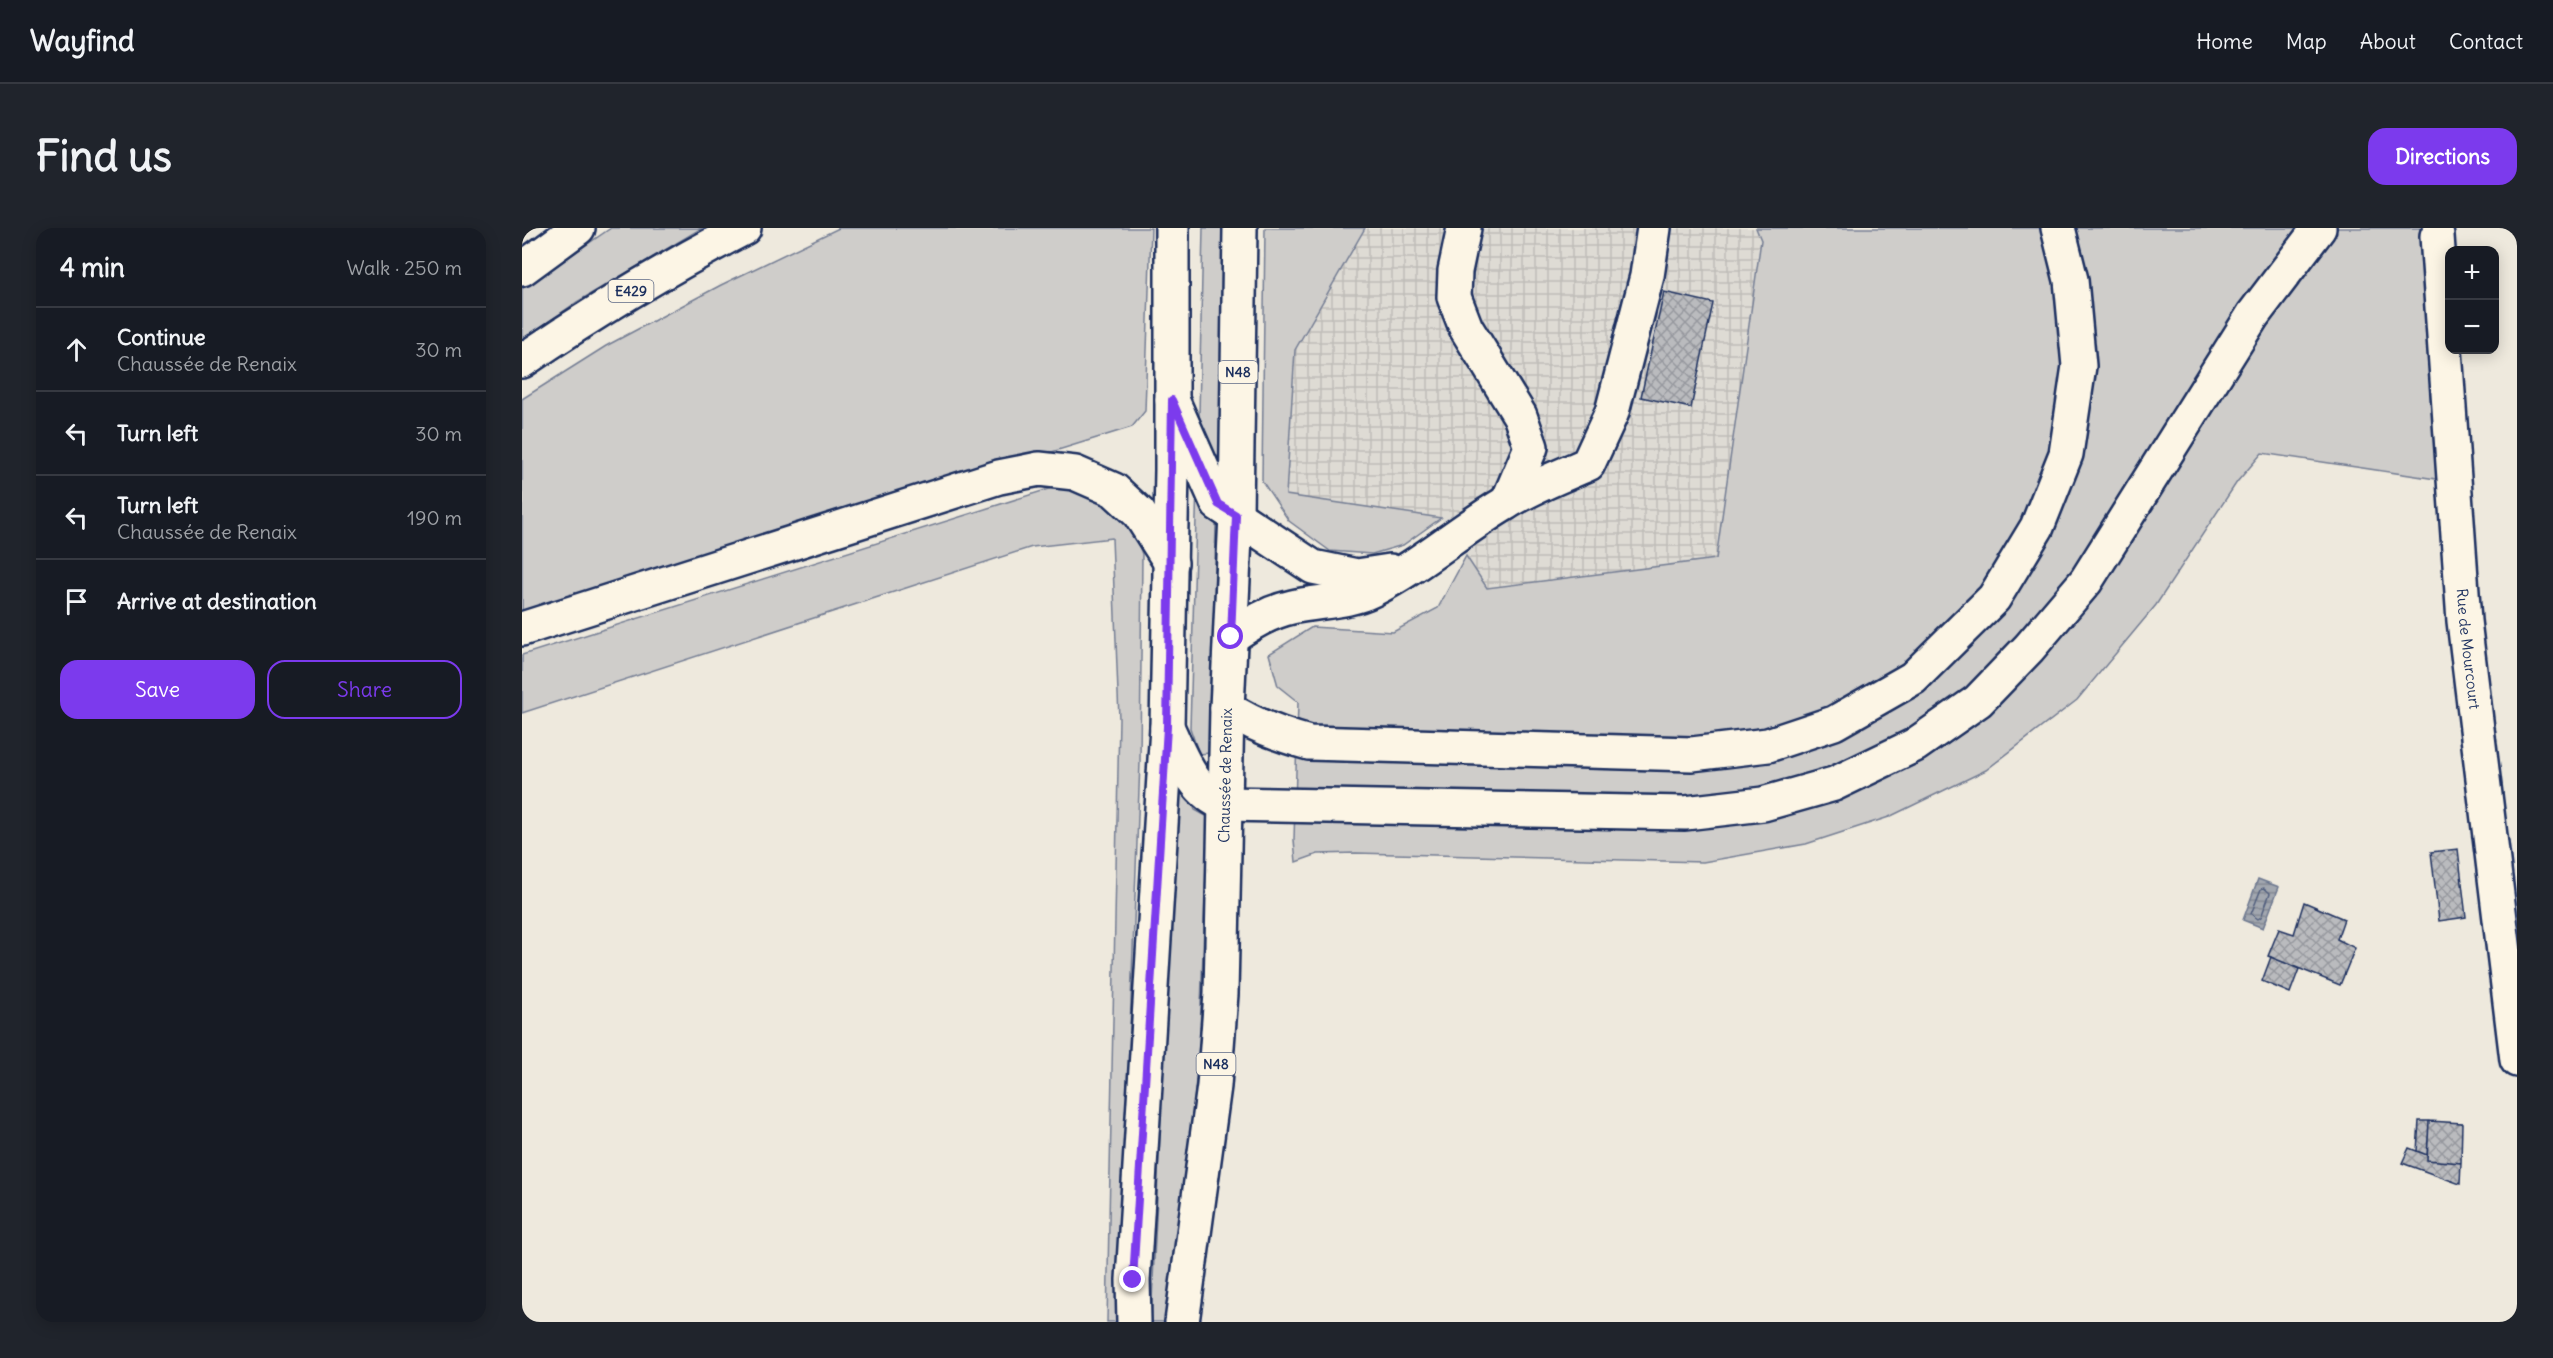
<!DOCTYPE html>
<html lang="en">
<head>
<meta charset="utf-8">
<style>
  :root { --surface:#171b24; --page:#20242c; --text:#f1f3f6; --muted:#9ea1a6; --line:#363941; --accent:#7c3aed }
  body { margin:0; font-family:Delius,sans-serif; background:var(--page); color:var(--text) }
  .controls { position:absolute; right:18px; top:18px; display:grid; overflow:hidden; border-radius:12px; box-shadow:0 3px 15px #0003 }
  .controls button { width:54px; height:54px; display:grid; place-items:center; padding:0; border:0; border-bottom:2px solid var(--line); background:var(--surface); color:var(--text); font:30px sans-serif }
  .stop { position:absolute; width:18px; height:18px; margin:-14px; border:4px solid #7c3aed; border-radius:50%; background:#fff }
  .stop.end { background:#7c3aed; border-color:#fff; box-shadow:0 2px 6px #0008 }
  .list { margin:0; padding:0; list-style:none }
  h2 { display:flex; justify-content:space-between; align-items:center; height:78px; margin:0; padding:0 24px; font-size:26px }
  h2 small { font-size:20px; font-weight:400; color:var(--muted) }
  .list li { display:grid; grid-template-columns:39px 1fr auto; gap:18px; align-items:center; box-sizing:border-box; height:84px; padding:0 24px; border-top:2px solid var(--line) }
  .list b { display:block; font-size:22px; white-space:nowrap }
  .list p { margin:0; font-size:20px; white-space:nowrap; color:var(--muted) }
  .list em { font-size:20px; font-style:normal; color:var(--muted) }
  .actions { display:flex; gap:12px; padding:18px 24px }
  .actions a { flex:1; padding:14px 0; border:2px solid var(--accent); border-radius:18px; text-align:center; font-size:21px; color:var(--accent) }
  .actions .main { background:var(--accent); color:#fff }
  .icon { flex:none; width:33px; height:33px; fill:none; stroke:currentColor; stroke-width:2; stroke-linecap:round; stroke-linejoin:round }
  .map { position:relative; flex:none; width:1995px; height:1094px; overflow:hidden; border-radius:18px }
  header { display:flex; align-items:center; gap:36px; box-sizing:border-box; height:84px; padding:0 30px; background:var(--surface); border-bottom:2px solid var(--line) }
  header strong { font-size:28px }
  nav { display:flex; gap:33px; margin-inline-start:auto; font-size:21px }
  .intro { display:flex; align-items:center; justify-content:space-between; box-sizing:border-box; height:144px; padding:0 36px }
  h1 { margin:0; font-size:42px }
  .button { padding:15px 27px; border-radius:18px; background:var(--accent); color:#fff; font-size:21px; font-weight:700 }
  main { display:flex; gap:36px; padding:0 36px }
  aside { flex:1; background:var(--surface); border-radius:18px; box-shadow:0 3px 15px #0003 }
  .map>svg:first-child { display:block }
  .industrial { fill:url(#industrial-grid) }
  .green { fill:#cfcdca; stroke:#757e94; stroke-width:1.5 }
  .water { fill:url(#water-rules); stroke:#6c778f; stroke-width:1.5 }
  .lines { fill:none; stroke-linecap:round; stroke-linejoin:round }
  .shore { stroke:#515f7e; stroke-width:1.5 }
  .building { fill:url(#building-cross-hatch); stroke:#1b2f5e; stroke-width:1.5 }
  .minor-casing { stroke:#1b2f5e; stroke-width:38 }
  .major-casing { stroke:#1b2f5e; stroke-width:38 }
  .highway-casing { stroke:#1b2f5e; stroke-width:38 }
  .minor { stroke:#fcf5e5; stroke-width:33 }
  .major { stroke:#fcf5e5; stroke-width:33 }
  .highway { stroke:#fcf5e5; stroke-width:33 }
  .route { stroke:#7c3aed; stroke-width:8 }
  .labels { text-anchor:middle; stroke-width:4.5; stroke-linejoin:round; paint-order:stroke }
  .shield { fill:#fcf5e5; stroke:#5e6a86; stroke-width:1.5 }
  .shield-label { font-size:14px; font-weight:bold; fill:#1b2f5e }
  .street-label { font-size:15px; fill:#1b2f5e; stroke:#fcf5e5 }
</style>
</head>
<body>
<header>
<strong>Wayfind</strong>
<nav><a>Home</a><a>Map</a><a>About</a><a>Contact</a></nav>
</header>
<div class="intro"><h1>Find us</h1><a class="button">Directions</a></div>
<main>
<aside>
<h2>4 min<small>Walk · 250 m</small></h2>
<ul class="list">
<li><svg class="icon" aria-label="ahead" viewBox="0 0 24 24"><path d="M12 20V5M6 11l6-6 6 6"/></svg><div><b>Continue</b><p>Chaussée de Renaix</p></div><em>30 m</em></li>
<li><svg class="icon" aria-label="left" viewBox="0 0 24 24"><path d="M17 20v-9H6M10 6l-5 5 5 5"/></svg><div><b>Turn left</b></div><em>30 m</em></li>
<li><svg class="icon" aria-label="left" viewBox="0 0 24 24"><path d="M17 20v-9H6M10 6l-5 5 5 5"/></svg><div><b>Turn left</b><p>Chaussée de Renaix</p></div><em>190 m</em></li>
<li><svg class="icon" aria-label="arrive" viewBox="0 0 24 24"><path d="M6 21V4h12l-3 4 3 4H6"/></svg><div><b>Arrive at destination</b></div></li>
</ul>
<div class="actions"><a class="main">Save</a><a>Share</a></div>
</aside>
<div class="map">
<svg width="1995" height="1094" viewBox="0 0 1995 1094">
  <defs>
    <pattern id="industrial-grid" width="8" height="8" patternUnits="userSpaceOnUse" patternTransform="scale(1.5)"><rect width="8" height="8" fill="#dedbd4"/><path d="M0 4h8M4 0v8" fill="none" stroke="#bebcb8"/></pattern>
    <pattern id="water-rules" width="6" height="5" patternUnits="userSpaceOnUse" patternTransform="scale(1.5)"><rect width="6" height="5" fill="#a2a7af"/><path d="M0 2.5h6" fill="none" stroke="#838892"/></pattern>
    <pattern id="building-cross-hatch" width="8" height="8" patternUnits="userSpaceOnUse" patternTransform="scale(1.5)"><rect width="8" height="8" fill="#babbbe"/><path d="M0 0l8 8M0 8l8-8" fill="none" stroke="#96989e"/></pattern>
  </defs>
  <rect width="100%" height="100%" fill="#eee9dd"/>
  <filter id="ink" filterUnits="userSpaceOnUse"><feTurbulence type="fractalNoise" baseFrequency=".0167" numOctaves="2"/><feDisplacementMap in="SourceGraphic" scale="12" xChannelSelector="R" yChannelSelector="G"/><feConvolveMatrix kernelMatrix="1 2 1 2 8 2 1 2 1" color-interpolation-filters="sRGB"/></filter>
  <g filter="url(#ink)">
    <!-- industrial -->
    <path class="industrial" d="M 843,0 L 1234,0 L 1239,11 L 1194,331 L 965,360 L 919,290 L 764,267 L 773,122 Z"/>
    <!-- green -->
    <path class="green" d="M 89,0 L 180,0 L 55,74 L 0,112 L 0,61 Z
      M 317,0 L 629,0 L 623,183 L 610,199 L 0,389 L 0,171 L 84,118 L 199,57 Z
      M 681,0 L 701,0 L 697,253 L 686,225 L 677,188 Z
      M 743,0 L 843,0 L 773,122 L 764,267 L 919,290 L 881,317 L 850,326 L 808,323 L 767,293 L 740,253 Z
      M 1234,0 L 1932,0 L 1923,9 L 1948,256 L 1740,225 L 1715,254 L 1634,377 L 1555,472 L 1464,542 L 1367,589 L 1284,616 L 1181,634 L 834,625 L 796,626 L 774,634 L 772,612 L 776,474 L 756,458 L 747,426 L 790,399 L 871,404 L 916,380 L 944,328 L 965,360 L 1194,331 L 1239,12 Z
      M 675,255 L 694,295 L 688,525 L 677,526 L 668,500 Z
      M 536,258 L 576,268 L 605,287 L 620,326 L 618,534 L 597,1094 L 585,1094 L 597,491 L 590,310 L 510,319 L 0,485 L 0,427 Z
      M 650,524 L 673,582 L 686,589 L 678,804 L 665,957 L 646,1094 L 629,1094 L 638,906 Z"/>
    <!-- water -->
    <path class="water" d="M 1736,651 L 1757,659 L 1741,700 L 1721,692 Z"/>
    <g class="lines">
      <!-- shore -->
      <path class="shore" d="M 1742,660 L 1748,665 L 1739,689 L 1736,691 L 1729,686 L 1739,661 Z"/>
    </g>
    <!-- building -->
    <path class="building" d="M 1142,64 L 1191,75 L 1169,180 L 1119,169 Z
      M 1936,621 L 1944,689 L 1917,693 L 1909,624 Z
      M 1782,674 L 1822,691 L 1815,711 L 1833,720 L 1818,757 L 1746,728 L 1757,701 L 1772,706 Z
      M 1749,729 L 1777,741 L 1768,765 L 1740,753 Z
      M 1897,893 L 1907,893 L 1905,927 L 1895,923 Z
      M 1907,893 L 1940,895 L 1939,935 L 1905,932 Z
      M 1887,920 L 1905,927 L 1905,932 L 1939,935 L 1938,956 L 1880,935 Z"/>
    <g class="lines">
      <!-- minor casing -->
      <g class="minor-casing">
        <g id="minor">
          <path d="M 942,0 L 933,43 L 932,69 L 944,100 L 998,188 L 1009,219 L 986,273"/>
          <path id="s1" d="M 1915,8 L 1942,393 L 1995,832"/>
          <path d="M 650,172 L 696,276 L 791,339 L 835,348 L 868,343"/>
          <path d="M 709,409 C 728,396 747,384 770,379 C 796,373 826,374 850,362 C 898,338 938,302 984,275 C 1009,259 1039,248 1066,236 L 1090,184 L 1125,48 L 1132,0"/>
        </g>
      </g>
      <!-- major casing -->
      <g class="major-casing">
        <g id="major">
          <path d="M 612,1094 L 611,1052 L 645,499 L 650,242 L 650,0"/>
          <path id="s2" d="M 660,1094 L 692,858 L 699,766 L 705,480 L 714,287 L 718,0"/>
        </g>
      </g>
      <!-- highway casing -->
      <g class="highway-casing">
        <path id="highway" d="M 0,41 L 56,0
          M 0,133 C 72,84 145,40 222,0
          M 0,401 L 477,249 L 517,241 L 553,245 L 592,262 L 617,285 L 649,335
          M 705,480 C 731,497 758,507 787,515 L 1170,526 L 1246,517 L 1312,495 L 1391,450 L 1472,370 L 1515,299 L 1544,226 L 1557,138 L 1549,52 L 1536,0
          M 645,499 C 659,528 671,565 703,576 L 1163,585 L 1241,576 L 1312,556 L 1393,517 L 1456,473 L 1507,420 L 1564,353 L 1731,87 L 1797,0"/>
      </g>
      <!-- minor -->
      <use href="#minor" class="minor"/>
      <!-- major -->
      <use href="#major" class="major"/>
      <!-- highway -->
      <use href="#highway" class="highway"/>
    </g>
  </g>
  <g class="lines" filter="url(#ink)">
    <!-- route -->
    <path class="route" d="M 611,1052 L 645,499 L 650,172 L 696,276 L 714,287 L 709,409"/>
  </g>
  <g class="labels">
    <!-- shield labels -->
    <g class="shield">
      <rect x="86.5" y="52" width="45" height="22" rx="4.5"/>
      <rect x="696.5" y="133" width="39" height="22" rx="4.5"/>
      <rect x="674.5" y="825" width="39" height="22" rx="4.5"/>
    </g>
    <g class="shield-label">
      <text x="109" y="68">E429</text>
      <text x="716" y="149">N48</text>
      <text x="694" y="841">N48</text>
    </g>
    <!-- street labels -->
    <g class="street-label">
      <text dy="5" stroke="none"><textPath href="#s1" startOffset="414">Rue de Mourcourt</textPath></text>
      <text dy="5" stroke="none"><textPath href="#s2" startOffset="549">Chaussée de Renaix</textPath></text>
    </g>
  </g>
</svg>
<div class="controls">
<button>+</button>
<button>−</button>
</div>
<div class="stop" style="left:709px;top:409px"></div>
<div class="stop end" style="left:611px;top:1052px"></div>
</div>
</main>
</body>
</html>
